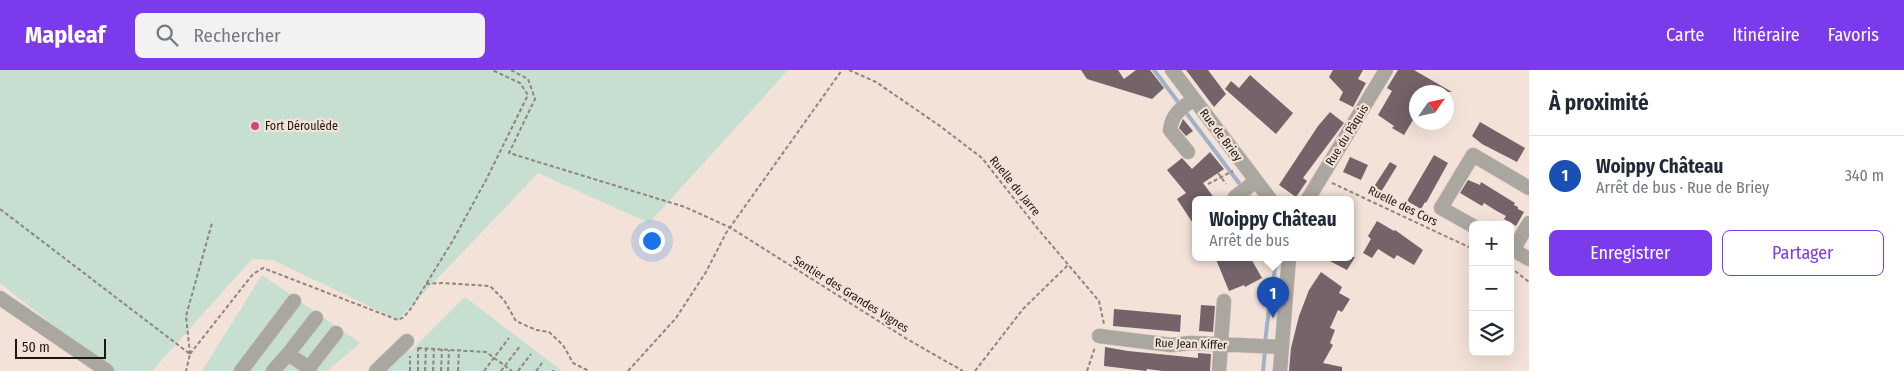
<!DOCTYPE html>
<html lang="fr">
<head>
<meta charset="utf-8">
<style>
  :root { --surface:#fff; --page:#f2f2f3; --text:#1f2937; --muted:#747a83; --line:#e0e1e3; --accent:#7c3aed }
  body { margin:0; font-family:"Fira Sans Condensed",sans-serif; background:var(--page); color:var(--text) }
  .controls { position:absolute; right:15px; bottom:15px; display:grid; overflow:hidden; border-radius:8px; box-shadow:0 5px 20px #0002 }
  .controls button { width:45px; height:45px; display:grid; place-items:center; padding:0; border:0; border-bottom:1px solid var(--line); background:var(--surface); color:var(--text); font:25px sans-serif }
  .compass { position:absolute; left:1409px; top:15px; width:45px; height:45px; border-radius:50%; background:var(--surface); box-shadow:0 5px 20px #0002; rotate:56deg }
  .scale { position:absolute; left:15px; bottom:12px; width:91px; box-sizing:border-box; padding-left:5px; border:2px solid #1d1714; border-top:0; font-size:14px; line-height:18px; white-space:nowrap; color:#1d1714; -webkit-text-stroke:4px #f3e2d8; paint-order:stroke }
  .you { position:absolute; left:651px; top:170px; width:18px; height:18px; margin:-12px; border:4px solid #fff; border-radius:50%; background:#1a73e8; box-shadow:0 0 0 8px #1a73e833 }
  .badge { display:grid; place-items:center; width:32px; height:32px; border-radius:50%; background:var(--accent); color:#fff; font-size:16px; font-weight:700 }
  .pin { position:absolute; translate:-50% -41px; filter:drop-shadow(0 1px 2px #0008) }
  .pin::after { content:''; position:absolute; top:26px; width:18px; height:15px; background:inherit; clip-path:polygon(0 0,100% 0,50% 100%) }
  .popup { position:absolute; left:1192px; top:126px; width:162px; height:65px; box-sizing:border-box; display:grid; place-content:center; border-radius:8px; background:var(--surface); filter:drop-shadow(0 1px 4px #0005); font-size:16px; white-space:nowrap; color:var(--muted) }
  .popup b { font-size:19px; color:var(--text) }
  .popup::after { content:''; position:absolute; left:50%; top:100%; margin-left:-10px; border:10px solid transparent; border-top-color:var(--surface) }
  .list { margin:0; padding:0; list-style:none }
  h2 { display:flex; justify-content:space-between; align-items:center; height:65px; margin:0; padding:0 20px; font-size:21px }
  h2 small { font-size:16px; font-weight:400; color:var(--muted) }
  .list li { display:grid; grid-template-columns:32px 1fr auto; gap:15px; align-items:center; box-sizing:border-box; height:80px; padding:0 20px; border-top:1px solid var(--line) }
  .list b { display:block; font-size:19px; white-space:nowrap }
  .list p { margin:0; font-size:16px; white-space:nowrap; color:var(--muted) }
  .list em { font-size:16px; font-style:normal; color:var(--muted) }
  .actions { display:flex; gap:10px; padding:15px 20px }
  .actions a { flex:1; padding:11px 0; border:1px solid var(--accent); border-radius:8px; text-align:center; font-size:18px; color:var(--accent) }
  .actions .main { background:var(--accent); color:#fff }
  .icon { flex:none; width:28px; height:28px; fill:none; stroke:currentColor; stroke-width:2; stroke-linecap:round; stroke-linejoin:round }
  .map { position:relative; flex:none; width:1529px; height:301px; overflow:hidden }
  header { display:flex; align-items:center; gap:30px; box-sizing:border-box; height:70px; padding:0 25px; background:var(--accent); color:#fff }
  header strong { font-size:24px }
  nav { display:flex; gap:28px; margin-inline-start:auto; font-size:18px }
  .search { width:350px; height:45px; background:var(--page); display:flex; align-items:center; gap:12px; box-sizing:border-box; padding:0 18px; border-radius:8px; color:var(--muted); font-size:19px }
  main { display:flex }
  aside { flex:1; background:var(--surface) }
  .map>svg:first-child { display:block }
  .green { fill:#c6dfd0 }
  .lines { fill:none; stroke-linecap:round; stroke-linejoin:round }
  .stream { stroke:#a0b1cc; stroke-width:4 }
  .building { fill:#746369 }
  .minor-casing { stroke:#ccbdb5; stroke-width:15 }
  .path { stroke:#90847e; stroke-width:2; stroke-dasharray:4 2.5; stroke-linecap:butt }
  .minor { stroke:#aaa7a0; stroke-width:14 }
  .poi-dot { fill:#ce4580; stroke:#f3e2d8; stroke-width:2 }
  .labels { text-anchor:middle; stroke-width:4.5; stroke-linejoin:round; paint-order:stroke }
  .poi-label { font-size:12px; fill:#1d1714; stroke:#f3e2d8; text-anchor:start }
  .street-label { font-size:12px; fill:#1d1714; stroke:#f3e2d8 }
</style>
</head>
<body>
<header>
<strong>Mapleaf</strong>
<div class="search"><svg class="icon" aria-label="search" viewBox="0 0 24 24"><circle cx="10" cy="10" r="6"/><path d="M15 15l6 6"/></svg>Rechercher</div>
<nav><a>Carte</a><a>Itinéraire</a><a>Favoris</a></nav>
</header>
<main>
<div class="map">
<svg width="1529" height="301" viewBox="0 0 1529 301">
  <rect width="100%" height="100%" fill="#f3e2d8"/>
  <!-- green -->
  <path class="green" d="M 0,0 L 788,0 L 649,153 L 538,103 L 398,250 L 273,190 L 252,189 L 152,301 L 111,301 L 0,213 Z
    M 262,205 L 360,273 L 327,301 L 202,301 Z
    M 465,227 L 562,301 L 382,301 L 406,277 L 411,281 Z"/>
  <g class="lines">
    <!-- stream -->
    <path class="stream" d="M 1154,0 L 1251,129
      M 1265,273 L 1270,229 L 1277,187
      M 1263,301 L 1265,280"/>
  </g>
  <!-- building -->
  <path class="building" d="M 1081,0 L 1118,0 L 1124,9 L 1136,0 L 1150,0 L 1164,18 L 1152,29 L 1087,9 Z
    M 1186,0 L 1208,0 L 1226,24 L 1214,37 Z
    M 1333,0 L 1363,0 L 1358,9 L 1366,13 L 1353,37 L 1339,30 L 1343,22 L 1329,7 Z
    M 1398,0 L 1414,0 L 1452,22 L 1416,22 L 1416,45 L 1404,65 L 1392,58 L 1394,56 L 1378,45 L 1392,21 L 1387,18 Z
    M 1250,5 L 1293,43 L 1276,64 L 1225,19 L 1231,11 L 1239,18 Z
    M 1330,42 L 1344,53 L 1303,108 L 1307,111 L 1296,127 L 1279,115 L 1318,56 Z
    M 1183,49 L 1193,61 L 1186,66 L 1179,58 Z
    M 1480,52 L 1525,78 L 1517,92 L 1482,74 L 1472,66 Z
    M 1210,82 L 1224,99 L 1203,113 L 1215,129 L 1196,129 L 1196,158 L 1177,129 L 1186,123 L 1167,100 L 1182,88 L 1192,99 Z
    M 1434,85 L 1448,93 L 1426,133 L 1425,132 L 1421,139 L 1407,131 Z
    M 1350,87 L 1368,95 L 1361,110 L 1343,102 Z
    M 1390,92 L 1397,96 L 1381,122 L 1373,118 Z
    M 1468,110 L 1480,115 L 1481,112 L 1515,133 L 1514,135 L 1518,137 L 1518,139 L 1524,142 L 1516,156 L 1504,149 L 1506,146 L 1495,140 L 1484,133 L 1482,136 L 1460,123 Z
    M 1377,151 L 1394,161 L 1395,160 L 1423,180 L 1414,195 L 1397,185 L 1394,189 L 1378,179 L 1372,188 L 1363,183 L 1371,169 L 1368,166 Z
    M 1215,187 L 1250,187 L 1262,208 L 1245,217 L 1244,215 L 1229,221 Z
    M 1322,187 L 1355,187 L 1347,200 Z
    M 1321,202 L 1342,217 L 1339,223 L 1350,229 L 1342,242 L 1338,240 L 1330,258 L 1335,260 L 1330,273 L 1333,275 L 1323,293 L 1342,297 L 1342,301 L 1289,301 L 1291,278 L 1299,246 L 1309,220 Z
    M 1201,235 L 1215,236 L 1213,262 L 1199,261 Z
    M 1114,239 L 1181,245 L 1180,262 L 1113,256 Z
    M 1105,277 L 1128,281 L 1198,288 L 1198,283 L 1211,284 L 1210,301 L 1163,301 L 1147,299 L 1146,301 L 1104,296 Z"/>
  <g class="lines">
    <!-- minor casing -->
    <g class="minor-casing">
      <path id="minor" d="M 1172,0 L 1270,129
        M 1188,82 L 1170,60 C 1172,44 1181,38 1194,29
        M 1234,129 L 1235,127 L 1256,111
        M 1308,129 L 1386,0
        M 1473,156 L 1441,138 L 1473,85 L 1529,118
        M 1510,178 L 1529,189
        M 1513,180 L 1529,153
        M 0,228 L 107,301
        M 1099,266 L 1171,275 L 1191,273 L 1282,277
        M 308,299 L 336,263
        M 241,301 L 294,231
        M 273,301 L 288,284
        M 308,301 L 306,296 L 288,284 L 316,248
        M 376,301 L 407,271
        M 1219,301 L 1224,231
        M 1280,301 L 1289,187"/>
    </g>
    <!-- path -->
    <path class="path" d="M 511,0 L 528,9 L 535,29 L 509,83 L 685,137 L 731,158 L 907,269 L 963,301
      M 849,0 L 876,12 L 940,56 L 982,88 L 1038,159 L 1099,231 L 1104,254
      M 1218,103 L 1226,114
      M 1332,113 L 1473,179
      M 1208,114 L 1233,101
      M 0,139 L 190,284 L 186,301
      M 1510,197 L 1529,212
      M 426,214 L 442,213 L 490,216 L 504,230 L 516,251 L 536,260 L 549,262 L 563,275 L 573,293 L 589,301
      M 418,278 L 486,282 L 512,301
      M 190,284 L 253,204 L 263,198 L 398,250 L 404,247 L 412,237 L 452,172 L 486,110 L 528,25 L 520,13 L 492,0
      M 190,284 L 186,246 L 212,153
      M 410,301 L 410,286
      M 418,301 L 418,278
      M 425,301 L 426,278
      M 433,301 L 434,279
      M 441,301 L 442,279
      M 448,301 L 449,280
      M 458,301 L 459,280
      M 484,301 L 509,268
      M 501,301 L 520,276
      M 518,301 L 531,284
      M 536,301 L 542,293
      M 553,301 L 553,300
      M 628,301 L 676,248 L 706,202 L 726,163 L 842,0
      M 975,301 L 1023,239 L 1069,194
      M 1087,301 L 1095,277"/>
    <!-- minor -->
    <use href="#minor" class="minor"/>
  </g>
  <!-- markers -->
  <circle class="poi-dot" cx="255" cy="56" r="5"/>
  <g class="labels">
    <!-- poi labels -->
    <g class="poi-label">
      <text x="265" y="60">Fort Déroulède</text>
    </g>
    <!-- street labels -->
    <g class="street-label">
      <text transform="translate(1221 65) rotate(53)" y="4">Rue de Briey</text>
      <text transform="translate(1347 65) rotate(-58)" y="4">Rue du Pâquis</text>
      <text transform="translate(1015 116) rotate(51)" y="4">Ruelle du Jarre</text>
      <text transform="translate(1403 136) rotate(26)" y="4">Ruelle des Cors</text>
      <text transform="translate(851 224) rotate(32)" y="4">Sentier des Grandes Vignes</text>
      <text transform="translate(1191 274) rotate(2)" y="4">Rue Jean Kiffer</text>
    </g>
  </g>
</svg>
<div class="controls">
<button>+</button>
<button>−</button>
<button><svg class="icon" aria-label="layers" viewBox="0 0 24 24"><path d="M12 4l9 5-9 5-9-5zM3 14l9 5 9-5"/></svg></button>
</div>
<svg class="compass" viewBox="-18 -18 36 36"><path d="M0-13l5 13h-10z" fill="#e53935"/><path d="M0 13l5-13h-10z" fill="#747a83"/></svg>
<div class="scale">50 m</div>
<div class="you"></div>
<div class="pin badge" style="left:1273px;top:248px;background:#1a4fb4">1</div>
<div class="popup"><b>Woippy Château</b>Arrêt de bus</div>
</div>
<aside>
<h2>À proximité<small></small></h2>
<ul class="list">
<li><span class="badge" style="background:#1a4fb4">1</span><div><b>Woippy Château</b><p>Arrêt de bus · Rue de Briey</p></div><em>340 m</em></li>
</ul>
<div class="actions"><a class="main">Enregistrer</a><a>Partager</a></div>
</aside>
</main>
</body>
</html>
